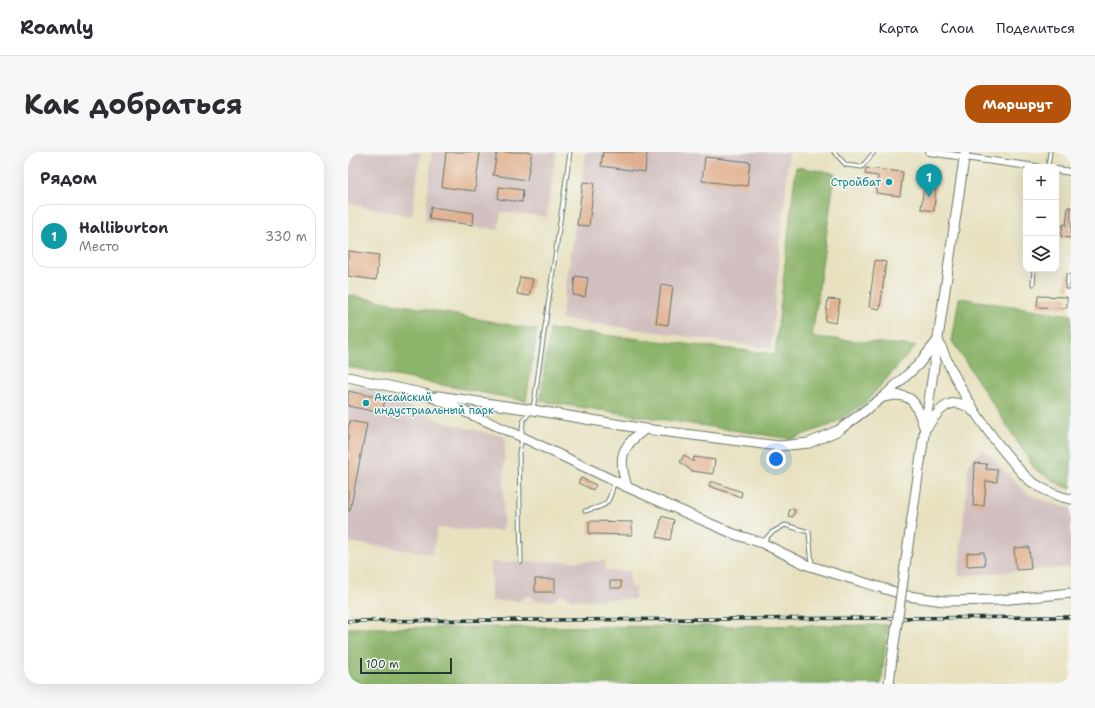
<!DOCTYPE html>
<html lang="ru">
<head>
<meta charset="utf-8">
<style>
  :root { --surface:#fff; --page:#f7f7f7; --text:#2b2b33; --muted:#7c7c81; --line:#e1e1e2; --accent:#b45309 }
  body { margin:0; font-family:"Shantell Sans",sans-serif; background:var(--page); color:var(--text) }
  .controls { position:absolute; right:12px; top:12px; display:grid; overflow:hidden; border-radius:8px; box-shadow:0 4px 16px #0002 }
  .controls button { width:36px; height:36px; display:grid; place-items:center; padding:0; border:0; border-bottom:1px solid var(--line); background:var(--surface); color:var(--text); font:20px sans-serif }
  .scale { position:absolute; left:12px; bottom:10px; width:92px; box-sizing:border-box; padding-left:4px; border:2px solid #1f3d34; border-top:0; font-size:11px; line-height:14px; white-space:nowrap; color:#1f3d34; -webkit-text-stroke:3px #f6f6f2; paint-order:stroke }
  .you { position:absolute; left:428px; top:307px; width:14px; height:14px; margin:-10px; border:3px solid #fff; border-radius:50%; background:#1a73e8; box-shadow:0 0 0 6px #1a73e833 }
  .badge { display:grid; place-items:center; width:26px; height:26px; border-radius:50%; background:var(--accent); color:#fff; font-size:13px; font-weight:700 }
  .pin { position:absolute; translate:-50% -33px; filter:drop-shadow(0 1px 2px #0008) }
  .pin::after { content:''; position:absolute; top:21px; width:14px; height:12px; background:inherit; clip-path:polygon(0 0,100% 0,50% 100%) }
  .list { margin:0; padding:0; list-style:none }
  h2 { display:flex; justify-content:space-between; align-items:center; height:52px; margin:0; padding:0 16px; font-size:17px }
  h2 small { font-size:13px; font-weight:400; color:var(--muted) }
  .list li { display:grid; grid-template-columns:26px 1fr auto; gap:12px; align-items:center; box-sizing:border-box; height:64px; margin:0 8px 8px; padding:0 8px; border:1px solid var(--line); border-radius:16px }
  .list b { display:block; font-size:15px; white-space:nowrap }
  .list p { margin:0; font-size:13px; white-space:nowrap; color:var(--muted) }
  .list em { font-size:13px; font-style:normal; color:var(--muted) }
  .icon { flex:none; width:22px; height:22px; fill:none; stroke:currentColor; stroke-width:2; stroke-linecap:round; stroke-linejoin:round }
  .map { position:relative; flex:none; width:723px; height:532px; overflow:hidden; border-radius:16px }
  header { display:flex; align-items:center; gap:24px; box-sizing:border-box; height:56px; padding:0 20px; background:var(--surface); border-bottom:1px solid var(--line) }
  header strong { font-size:19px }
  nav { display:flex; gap:22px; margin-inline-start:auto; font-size:14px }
  .intro { display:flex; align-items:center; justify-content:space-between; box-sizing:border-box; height:96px; padding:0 24px }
  h1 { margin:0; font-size:28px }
  .button { padding:10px 18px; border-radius:16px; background:var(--accent); color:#fff; font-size:14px; font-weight:700 }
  main { display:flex; gap:24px; padding:0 24px }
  aside { flex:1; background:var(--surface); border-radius:16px; box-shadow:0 4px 16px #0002 }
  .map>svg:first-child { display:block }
  .industrial { fill:#d1bfbf }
  .forest { fill:#8cb46a; stroke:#56784f }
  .building { fill:#e1b08e }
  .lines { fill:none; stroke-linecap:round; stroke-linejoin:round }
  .service-casing { stroke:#657665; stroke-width:5 }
  .minor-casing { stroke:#657665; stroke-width:8 }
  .secondary-casing { stroke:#657665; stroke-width:11 }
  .service { stroke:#fff; stroke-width:3 }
  .minor { stroke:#fff; stroke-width:6 }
  .secondary { stroke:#fff; stroke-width:9 }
  .rail-casing { stroke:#1f3d34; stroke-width:3.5 }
  .rail { stroke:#f6f6f2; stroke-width:2; stroke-dasharray:6; stroke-linecap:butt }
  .secondary-bridge-casing { stroke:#657665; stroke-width:11; stroke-linecap:butt }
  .secondary-bridge { stroke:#fff; stroke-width:9 }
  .culture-dot { fill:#0f9aa8; stroke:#f6f6f2; stroke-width:1.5 }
  .labels { text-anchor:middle; stroke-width:3; stroke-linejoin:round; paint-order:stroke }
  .culture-label { font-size:11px; fill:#0d838f; stroke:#f6f6f2; text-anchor:end }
</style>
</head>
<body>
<header>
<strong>Roamly</strong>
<nav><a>Карта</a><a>Слои</a><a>Поделиться</a></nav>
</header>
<div class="intro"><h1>Как добраться</h1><a class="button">Маршрут</a></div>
<main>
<aside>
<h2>Рядом<small></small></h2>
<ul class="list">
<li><span class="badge" style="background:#0f9aa8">1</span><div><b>Halliburton</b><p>Место</p></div><em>330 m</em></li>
</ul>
</aside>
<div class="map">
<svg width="723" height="532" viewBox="0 0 723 532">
  <rect width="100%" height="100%" fill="#f6f6f2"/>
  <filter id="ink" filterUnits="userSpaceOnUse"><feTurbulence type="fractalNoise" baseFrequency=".025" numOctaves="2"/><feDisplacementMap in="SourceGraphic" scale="8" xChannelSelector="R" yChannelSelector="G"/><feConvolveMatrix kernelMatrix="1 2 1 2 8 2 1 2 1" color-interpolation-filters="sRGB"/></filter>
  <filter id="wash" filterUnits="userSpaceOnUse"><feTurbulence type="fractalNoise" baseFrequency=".012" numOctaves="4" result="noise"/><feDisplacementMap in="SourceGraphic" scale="16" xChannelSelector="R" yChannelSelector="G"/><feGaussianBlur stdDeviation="0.9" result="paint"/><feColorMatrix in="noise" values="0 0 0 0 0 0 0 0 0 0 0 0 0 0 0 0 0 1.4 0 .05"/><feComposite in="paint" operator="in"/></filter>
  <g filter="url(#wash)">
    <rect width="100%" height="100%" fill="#e7e1bf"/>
    <!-- industrial -->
    <path class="industrial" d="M 0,0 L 73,0 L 64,64 L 0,52 Z
      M 84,0 L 208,0 L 199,65 L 153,60 L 150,78 L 77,69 Z
      M 238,0 L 441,0 L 423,196 L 213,167 Z
      M 0,234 L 15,236 L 99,271 L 157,285 L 155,379 L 90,376 L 84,402 L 0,390 Z
      M 635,297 L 680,342 L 709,353 L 723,356 L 723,415 L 610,424 L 621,311 Z
      M 257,409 L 257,419 L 282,419 L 282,435 L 287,436 L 287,447 L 224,448 L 214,442 L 204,449 L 187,448 L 183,444 L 178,444 L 171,449 L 143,449 L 143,410 Z"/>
    <!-- forest -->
    <path class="forest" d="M 448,15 L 487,21 L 464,185 L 568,194 L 517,251 L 485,272 L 443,287 L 192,249 L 202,177 L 427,202 Z
      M 0,143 L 189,178 L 178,249 L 0,215 Z
      M 611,146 L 723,163 L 723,336 L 714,334 L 687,317 L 604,189 Z
      M 540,473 L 533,532 L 0,532 L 0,476 Z"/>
    <g id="blocks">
      <!-- building -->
      <path class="building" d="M 98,0 L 132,0 L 127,39 L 94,35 Z
        M 149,0 L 184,0 L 179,28 L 145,23 Z
        M 255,0 L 299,0 L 297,20 L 253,14 Z
        M 357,5 L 402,10 L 399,34 L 354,29 Z
        M 518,16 L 555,20 L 552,44 L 528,41 L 530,24 L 517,22 Z
        M 235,30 L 246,31 L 241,74 L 229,73 Z
        M 576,32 L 588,33 L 586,59 L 573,57 Z
        M 151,35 L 175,38 L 174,50 L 150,47 Z
        M 83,55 L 126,61 L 125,73 L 81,67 Z
        M 720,55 L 723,55 L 723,86 L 713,85 L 715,72 L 718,73 Z
        M 0,99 L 31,103 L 28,128 L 0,124 Z
        M 527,108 L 538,110 L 532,157 L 521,155 Z
        M 718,122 L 723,122 L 722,137 L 717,137 Z
        M 227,124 L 240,126 L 237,145 L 225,143 Z
        M 172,125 L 185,127 L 181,144 L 169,142 Z
        M 313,132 L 325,134 L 320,173 L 308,171 Z
        M 690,144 L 719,145 L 719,156 L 689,155 Z
        M 480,147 L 492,148 L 488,171 L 477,169 Z
        M 0,239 L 37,247 L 34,261 L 0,254 Z
        M 2,269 L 19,272 L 2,359 L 0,359 L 0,277 Z
        M 336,303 L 345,310 L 346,305 L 367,308 L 365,322 L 344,319 L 332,310 Z
        M 627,311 L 639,312 L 638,317 L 649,318 L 649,330 L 638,329 L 636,354 L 625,354 Z
        M 233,326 L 248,333 L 245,338 L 230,331 Z
        M 363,329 L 394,340 L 393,345 L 361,334 Z
        M 442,356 L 447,358 L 445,365 L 440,364 Z
        M 314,364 L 326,368 L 322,388 L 309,385 Z
        M 241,369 L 284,370 L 284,383 L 241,382 Z
        M 681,395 L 683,417 L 668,418 L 666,396 Z
        M 636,400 L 637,413 L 619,414 L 619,401 Z
        M 187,427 L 207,427 L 207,440 L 187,440 Z
        M 262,429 L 273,429 L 273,436 L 262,436 Z"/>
    </g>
  </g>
  <g filter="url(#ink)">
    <use href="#blocks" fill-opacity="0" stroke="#657665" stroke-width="1"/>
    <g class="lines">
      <!-- service casing -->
      <g class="service-casing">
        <path id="service" d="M 486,0 L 498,13 L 514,15 L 526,0
          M 700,15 L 702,0
          M 685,132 L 686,117
          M 237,359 C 260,353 260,354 266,331
          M 415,390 L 423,381 L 437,373 L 461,380 L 464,413
          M 173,410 L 171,300 C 172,295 174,289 174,284 C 174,269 174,268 185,258 L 222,0"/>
      </g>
      <!-- minor casing -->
      <g class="minor-casing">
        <path id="minor" d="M 581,0 L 688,15
          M 708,18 L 723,20"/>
      </g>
      <!-- secondary casing -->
      <g class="secondary-casing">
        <path id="secondary" d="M 590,188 C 607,229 630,269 659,303 C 667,312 674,323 684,330 C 696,338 709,345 723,347
          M 0,225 L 77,242 L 174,285 L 279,335 L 386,382 L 414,391 L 459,413 L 560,444 L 596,449 L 652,448 L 723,441
          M 90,244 L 185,258 L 297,277 L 431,294 L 461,291 L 491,278 L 535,245 L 570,213 L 590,188
          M 536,245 C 564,238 569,252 576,275
          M 579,275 C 591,257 605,240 626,260
          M 279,335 C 270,307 272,295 297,277
          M 557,414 L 617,0
          M 541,532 L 543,514"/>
      </g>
      <!-- service -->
      <use href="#service" class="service"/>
      <!-- minor -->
      <use href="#minor" class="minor"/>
      <!-- secondary -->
      <use href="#secondary" class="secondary"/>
      <!-- rail casing -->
      <g class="rail-casing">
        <path id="rail" d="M 0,469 L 723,465"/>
      </g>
      <!-- rail -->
      <use href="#rail" class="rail"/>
      <!-- secondary-bridge casing -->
      <g class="secondary-bridge-casing">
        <path id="secondary-bridge" d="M 543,514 L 557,414"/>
      </g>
      <!-- secondary-bridge -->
      <use href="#secondary-bridge" class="secondary-bridge"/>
    </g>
  </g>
  <!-- markers -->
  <g class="culture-dot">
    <circle cx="541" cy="30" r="4"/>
    <circle cx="18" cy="251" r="4"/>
  </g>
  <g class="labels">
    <!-- culture labels -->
    <g class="culture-label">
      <text x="533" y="34">Стройбат</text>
      <text x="26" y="249" text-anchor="start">Аксайский<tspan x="26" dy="13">индустриальный парк</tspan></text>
    </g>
  </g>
</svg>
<div class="controls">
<button>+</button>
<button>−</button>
<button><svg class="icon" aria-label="layers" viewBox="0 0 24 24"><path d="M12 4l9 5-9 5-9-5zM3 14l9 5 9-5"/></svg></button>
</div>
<div class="scale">100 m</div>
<div class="you"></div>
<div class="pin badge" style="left:581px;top:45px;background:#0f9aa8">1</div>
</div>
</main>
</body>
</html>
